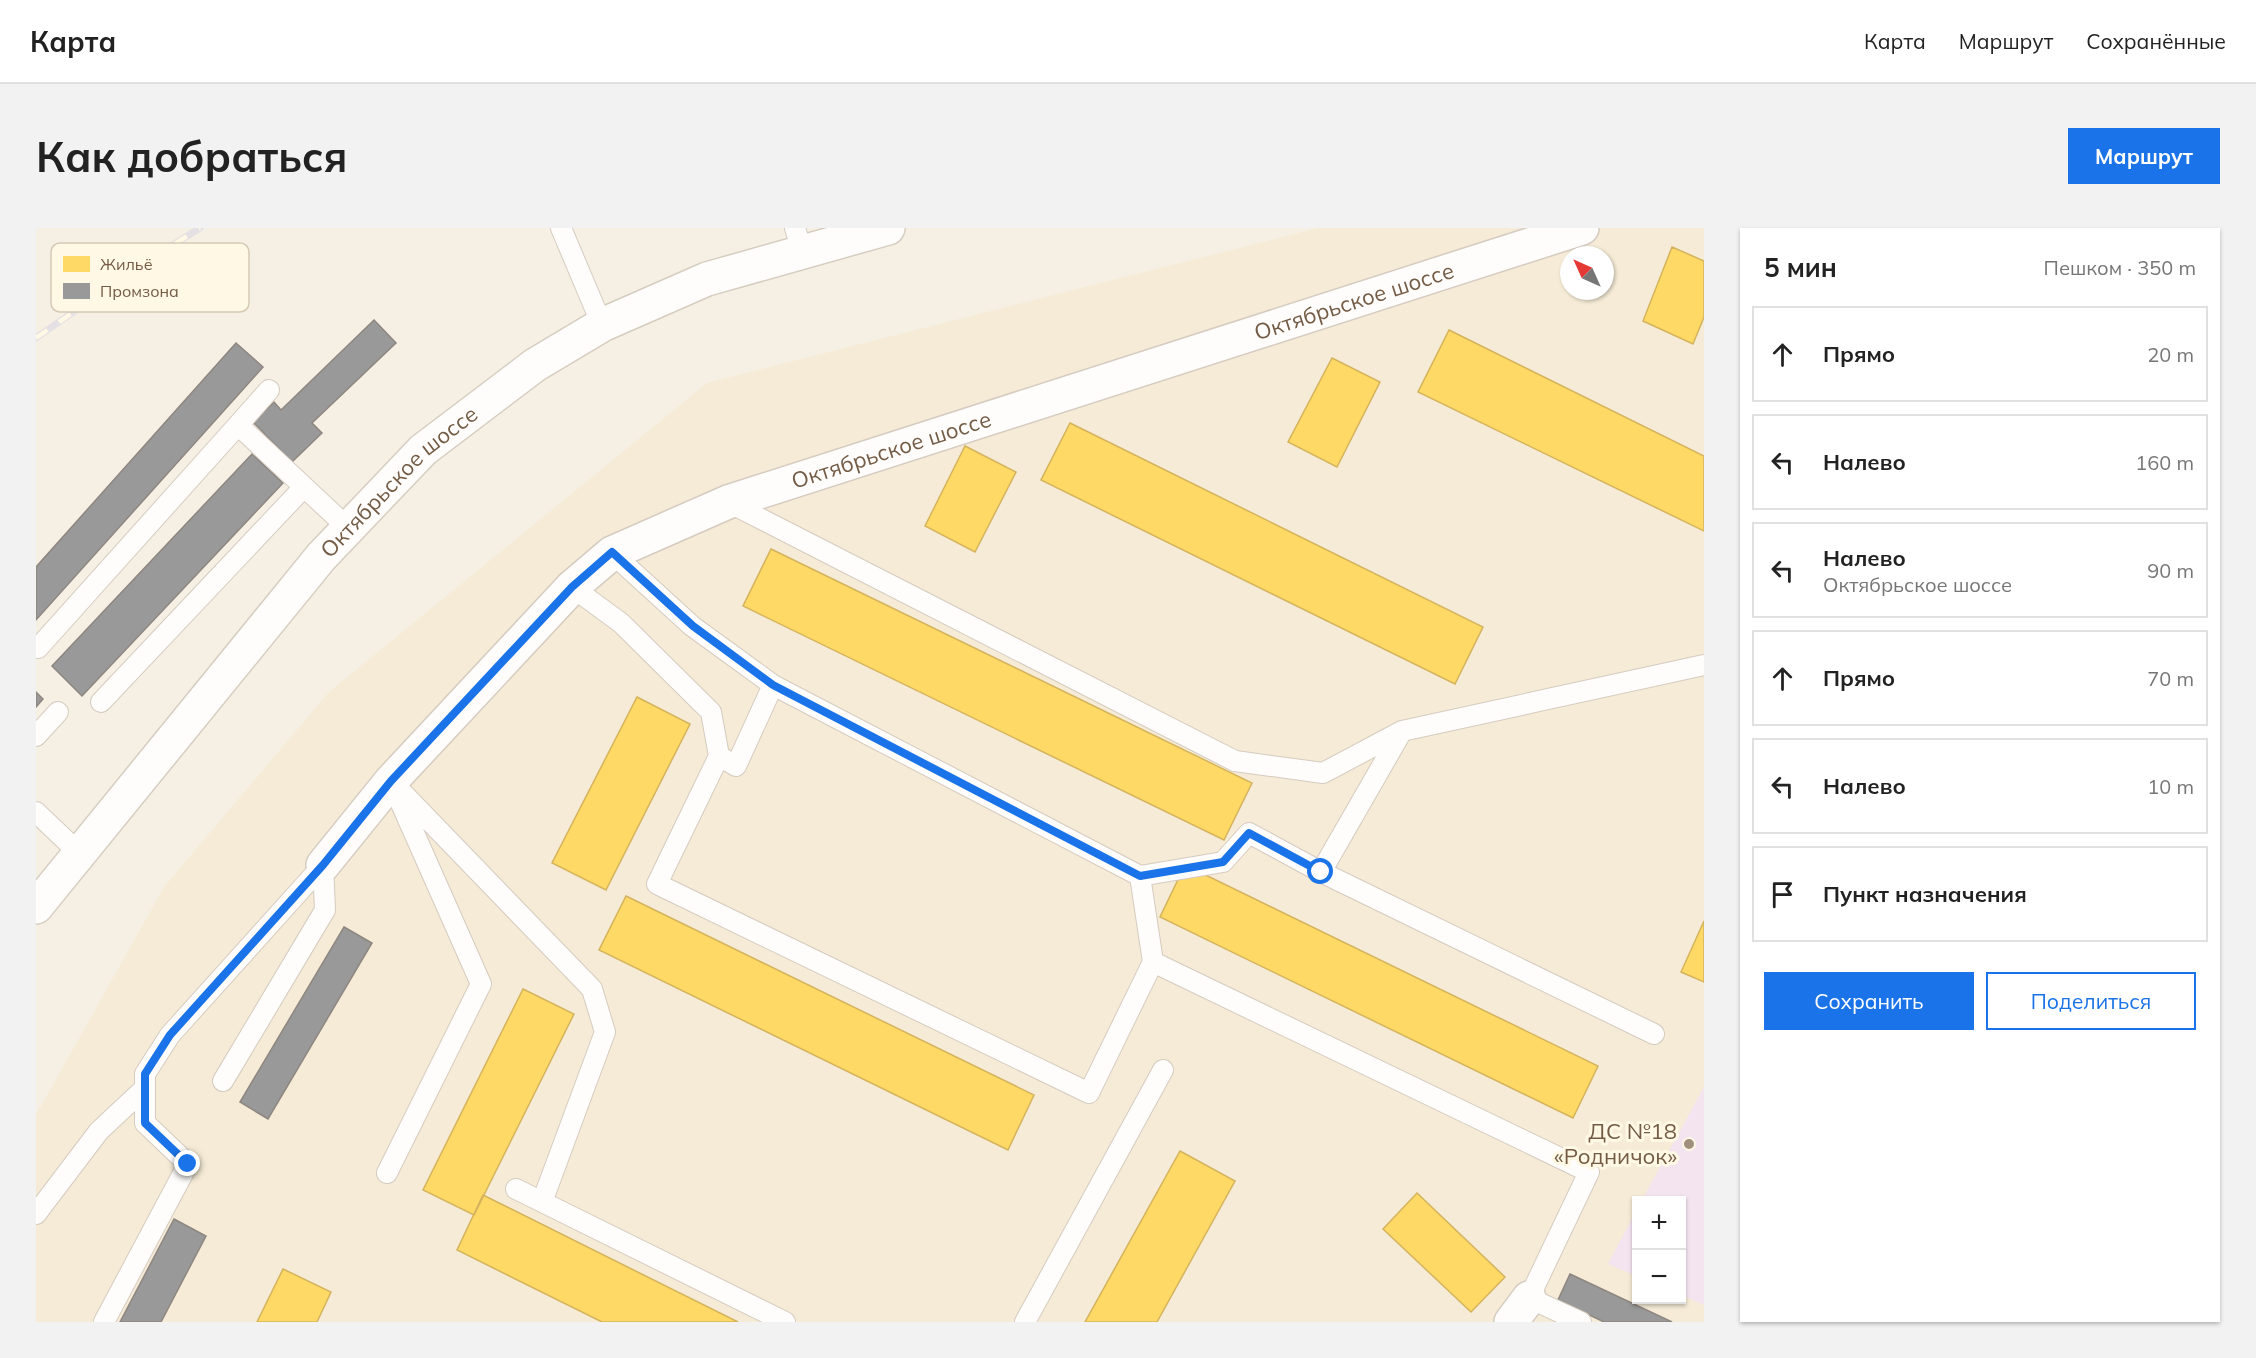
<!DOCTYPE html>
<html lang="ru">
<head>
<meta charset="utf-8">
<style>
  :root { --surface:#fff; --page:#f2f2f2; --text:#222; --muted:#767676; --line:#e0e0e0; --accent:#1a73e8 }
  body { margin:0; font-family:Mulish,sans-serif; background:var(--page); color:var(--text) }
  .controls { position:absolute; right:18px; bottom:18px; display:grid; overflow:hidden; border-radius:0px; box-shadow:0 2px 4px #0004 }
  .controls button { width:54px; height:54px; display:grid; place-items:center; padding:0; border:0; border-bottom:2px solid var(--line); background:var(--surface); color:var(--text); font:30px sans-serif }
  .compass { position:absolute; left:1524px; top:18px; width:54px; height:54px; border-radius:50%; background:var(--surface); box-shadow:0 2px 4px #0004; rotate:315deg }
  .stop { position:absolute; width:18px; height:18px; margin:-14px; border:4px solid #1a73e8; border-radius:50%; background:#fff }
  .stop.end { background:#1a73e8; border-color:#fff; box-shadow:0 2px 6px #0008 }
  .list { margin:0; padding:0; list-style:none }
  h2 { display:flex; justify-content:space-between; align-items:center; height:78px; margin:0; padding:0 24px; font-size:26px }
  h2 small { font-size:20px; font-weight:400; color:var(--muted) }
  .list li { display:grid; grid-template-columns:39px 1fr auto; gap:18px; align-items:center; box-sizing:border-box; height:96px; margin:0 12px 12px; padding:0 12px; border:2px solid var(--line); border-radius:0px }
  .list b { display:block; font-size:22px; white-space:nowrap }
  .list p { margin:0; font-size:20px; white-space:nowrap; color:var(--muted) }
  .list em { font-size:20px; font-style:normal; color:var(--muted) }
  .actions { display:flex; gap:12px; padding:18px 24px }
  .actions a { flex:1; padding:14px 0; border:2px solid var(--accent); border-radius:0px; text-align:center; font-size:21px; color:var(--accent) }
  .actions .main { background:var(--accent); color:#fff }
  .icon { flex:none; width:33px; height:33px; fill:none; stroke:currentColor; stroke-width:2; stroke-linecap:round; stroke-linejoin:round }
  .map { position:relative; flex:none; width:1668px; height:1094px; overflow:hidden; border-radius:0px }
  header { display:flex; align-items:center; gap:36px; box-sizing:border-box; height:84px; padding:0 30px; background:var(--surface); border-bottom:2px solid var(--line) }
  header strong { font-size:28px }
  nav { display:flex; gap:33px; margin-inline-start:auto; font-size:21px }
  .intro { display:flex; align-items:center; justify-content:space-between; box-sizing:border-box; height:144px; padding:0 36px }
  h1 { margin:0; font-size:42px }
  .button { padding:15px 27px; border-radius:0px; background:var(--accent); color:#fff; font-size:21px; font-weight:700 }
  main { display:flex; gap:36px; padding:0 36px }
  aside { flex:1; background:var(--surface); border-radius:0px; box-shadow:0 2px 4px #0004 }
  .map>svg:first-child { display:block }
  .residential { fill:#f5ebd6; fill-rule:evenodd }
  .education { fill:#f3e4f0 }
  .homes { fill:#ffd966; stroke:#d5b35c; stroke-width:1.5 }
  .industry { fill:#999; stroke:#8e8680; stroke-width:1.5 }
  .lines { fill:none; stroke-linecap:round; stroke-linejoin:round }
  .service-casing { stroke:#d5cbc0; stroke-width:22 }
  .minor-casing { stroke:#d5cbc0; stroke-width:36 }
  .secondary-casing { stroke:#d6cdc1; stroke-width:36 }
  .service { stroke:#fefdfb; stroke-width:20 }
  .minor { stroke:#fefdfb; stroke-width:33 }
  .secondary { stroke:#fefdfb; stroke-width:33 }
  .rail-casing { stroke:#e4e0e3; stroke-width:7 }
  .rail { stroke:#fff8e4; stroke-width:4.5; stroke-dasharray:14; stroke-linecap:butt }
  .route { stroke:#1a73e8; stroke-width:8 }
  .poi-dot { fill:#a18f7d; stroke:#fff8e4; stroke-width:2 }
  .labels { text-anchor:middle; stroke-width:6; stroke-linejoin:round; paint-order:stroke }
  .street-label { font-size:22px; fill:#735b45; stroke:#fff8e4 }
  .poi-label { font-size:22px; fill:#735b45; stroke:#fff8e4; text-anchor:end }
  .key { fill:#fff8e4; stroke:#d5c9b4; stroke-width:1.5 }
  .key-label { font-size:16px; fill:#735b45 }
</style>
</head>
<body>
<header>
<strong>Карта</strong>
<nav><a>Карта</a><a>Маршрут</a><a>Сохранённые</a></nav>
</header>
<div class="intro"><h1>Как добраться</h1><a class="button">Маршрут</a></div>
<main>
<div class="map">
<svg width="1668" height="1094" viewBox="0 0 1668 1094">
  <rect width="100%" height="100%" fill="#f6f0e4"/>
  <!-- residential -->
  <path class="residential" d="M 1282,0 L 1668,0 L 1668,1094 L 0,1094 L 0,887 L 128,659 L 293,464 L 671,155 ZM 1533,27 L 1569,27 L 1569,63 L 1533,63 ZM 1600,972 L 1646,972 L 1646,1072 L 1600,1072 Z"/>
  <!-- education -->
  <path class="education" d="M 1668,859 L 1668,1077 L 1646,1067 L 1646,972 L 1606,972 Z
    M 1600,983 L 1600,1048 L 1572,1036 Z"/>
  <!-- homes -->
  <path class="homes" d="M 1636,19 L 1668,33 L 1668,89 L 1657,116 L 1607,93 Z
    M 1413,102 L 1668,228 L 1668,303 L 1382,164 Z
    M 1296,130 L 1344,154 L 1301,239 L 1252,214 Z
    M 1034,195 L 1447,399 L 1419,456 L 1005,252 Z
    M 929,218 L 980,244 L 939,324 L 889,298 Z
    M 735,321 L 1216,555 L 1188,612 L 707,378 Z
    M 601,469 L 654,496 L 570,662 L 516,635 Z
    M 1149,637 L 1562,838 L 1537,890 L 1124,689 Z
    M 590,668 L 998,867 L 972,922 L 563,722 Z
    M 1668,693 L 1668,754 L 1645,744 Z
    M 487,761 L 538,786 L 438,987 L 387,962 Z
    M 1144,923 L 1199,953 L 1121,1094 L 1049,1094 Z
    M 1381,965 L 1469,1049 L 1435,1084 L 1347,1001 Z
    M 447,967 L 702,1094 L 566,1094 L 421,1022 Z
    M 247,1041 L 295,1064 L 281,1094 L 221,1094 Z"/>
  <!-- industry -->
  <path class="industry" d="M 338,92 L 360,115 L 276,195 L 286,205 L 256,234 L 217,194 L 238,174 L 245,182 Z
    M 200,115 L 227,139 L 0,392 L 0,339 Z
    M 216,226 L 247,255 L 46,468 L 16,438 Z
    M 0,464 L 7,471 L 0,479 Z
    M 308,699 L 336,715 L 232,891 L 204,874 Z
    M 138,991 L 170,1008 L 125,1094 L 84,1094 Z
    M 1534,1046 L 1636,1094 L 1568,1094 L 1522,1072 Z"/>
  <g class="lines">
    <!-- service casing -->
    <g class="service-casing">
      <path id="service" d="M 525,0 L 566,97
        M 759,0 L 766,23
        M 202,197 L 233,162
        M 692,274 L 1199,533 L 1287,545 L 1366,503
        M 576,325 L 656,398 L 737,457 L 1104,648 L 1187,634 L 1213,605 L 1285,644 L 1618,806
        M 536,359 L 585,395 L 675,484 L 683,528 L 621,656 L 1053,865 L 1117,734 L 1553,944 L 1493,1070 L 1545,1094
        M 2,420 L 202,197 L 312,300
        M 65,474 L 268,259
        M 0,508 L 22,484
        M 683,528 L 700,538 L 737,457
        M 0,584 L 43,625
        M 1285,644 L 1366,503 L 1668,437
        M 1104,648 L 1117,734
        M 351,945 L 445,756 L 355,553 L 556,761 L 569,804 L 506,974
        M 480,961 L 749,1094
        M 0,986 L 63,903 L 109,860
        M 68,1094 L 152,936 L 109,895 L 109,846 L 134,807 L 287,637 L 289,682 L 187,853
        M 989,1094 L 1127,842"/>
    </g>
    <!-- minor casing -->
    <g class="minor-casing">
      <g id="minor">
        <path id="s1" d="M 287,637 L 355,553 L 536,359 L 576,325 L 692,274 L 1546,0"/>
        <path d="M 1475,1094 L 1493,1070"/>
      </g>
    </g>
    <!-- secondary casing -->
    <g class="secondary-casing">
      <g id="secondary">
        <path id="s2" d="M 0,679 L 285,329 L 387,222 L 499,137 L 566,97 L 671,51 L 852,0"/>
      </g>
    </g>
    <!-- service -->
    <use href="#service" class="service"/>
    <!-- minor -->
    <use href="#minor" class="minor"/>
    <!-- secondary -->
    <use href="#secondary" class="secondary"/>
    <!-- rail casing -->
    <g class="rail-casing">
      <path id="rail" d="M 0,110 L 108,35 L 164,0"/>
    </g>
    <!-- rail -->
    <use href="#rail" class="rail"/>
  </g>
  <g class="lines">
    <!-- route -->
    <path class="route" d="M 152,936 L 109,895 L 109,846 L 134,807 L 287,637 L 355,553 L 536,359 L 576,324 L 657,398 L 737,457 L 1104,648 L 1187,634 L 1213,605 L 1285,644"/>
  </g>
  <!-- markers -->
  <circle class="poi-dot" cx="1653" cy="916" r="6"/>
  <g class="labels">
    <!-- street labels -->
    <g class="street-label">
      <text dy="8" stroke="none"><textPath href="#s1" startOffset="1210">Октябрьское шоссе</textPath></text>
      <text dy="8" stroke="none"><textPath href="#s1" startOffset="724">Октябрьское шоссе</textPath></text>
      <text dy="8" stroke="none"><textPath href="#s2" startOffset="560">Октябрьское шоссе</textPath></text>
    </g>
    <!-- poi labels -->
    <g class="poi-label">
      <text x="1641" y="911">ДС №18<tspan x="1641" dy="25">«Родничок»</tspan></text>
    </g>
  </g>
  <!-- legend -->
  <rect x="15" y="15" width="198" height="69" rx="9" class="key"/>
  <rect x="27" y="28" width="27" height="16" fill="#ffd966"/>
  <rect x="27" y="55" width="27" height="16" fill="#999"/>
  <g class="key-label">
    <text x="64" y="42">Жильё</text>
    <text x="64" y="69">Промзона</text>
  </g>
</svg>
<div class="controls">
<button>+</button>
<button>−</button>
</div>
<svg class="compass" viewBox="-18 -18 36 36"><path d="M0-13l5 13h-10z" fill="#e53935"/><path d="M0 13l5-13h-10z" fill="#767676"/></svg>
<div class="stop" style="left:1285px;top:644px"></div>
<div class="stop end" style="left:152px;top:936px"></div>
</div>
<aside>
<h2>5 мин<small>Пешком · 350 m</small></h2>
<ul class="list">
<li><svg class="icon" aria-label="ahead" viewBox="0 0 24 24"><path d="M12 20V5M6 11l6-6 6 6"/></svg><div><b>Прямо</b></div><em>20 m</em></li>
<li><svg class="icon" aria-label="left" viewBox="0 0 24 24"><path d="M17 20v-9H6M10 6l-5 5 5 5"/></svg><div><b>Налево</b></div><em>160 m</em></li>
<li><svg class="icon" aria-label="left" viewBox="0 0 24 24"><path d="M17 20v-9H6M10 6l-5 5 5 5"/></svg><div><b>Налево</b><p>Октябрьское шоссе</p></div><em>90 m</em></li>
<li><svg class="icon" aria-label="ahead" viewBox="0 0 24 24"><path d="M12 20V5M6 11l6-6 6 6"/></svg><div><b>Прямо</b></div><em>70 m</em></li>
<li><svg class="icon" aria-label="left" viewBox="0 0 24 24"><path d="M17 20v-9H6M10 6l-5 5 5 5"/></svg><div><b>Налево</b></div><em>10 m</em></li>
<li><svg class="icon" aria-label="arrive" viewBox="0 0 24 24"><path d="M6 21V4h12l-3 4 3 4H6"/></svg><div><b>Пункт назначения</b></div></li>
</ul>
<div class="actions"><a class="main">Сохранить</a><a>Поделиться</a></div>
</aside>
</main>
</body>
</html>
